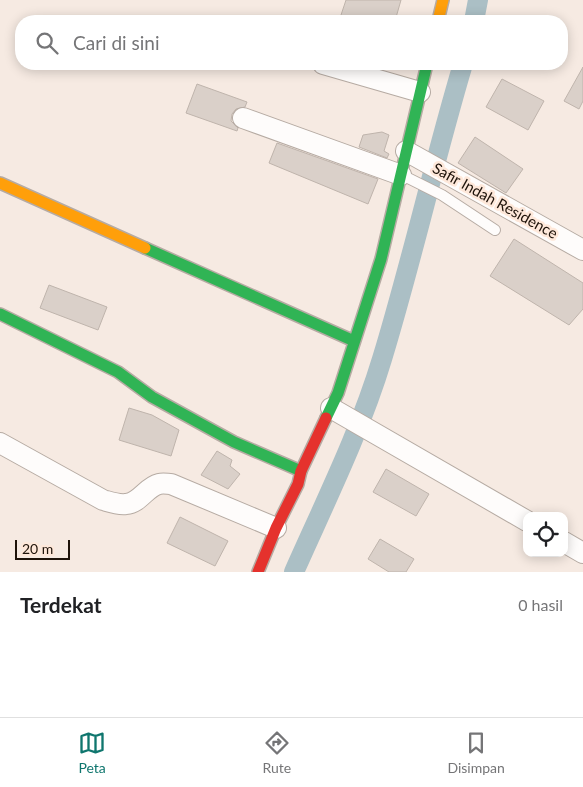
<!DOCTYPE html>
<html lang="id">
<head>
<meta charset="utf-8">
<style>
  :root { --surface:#fff; --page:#f6f6f6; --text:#202124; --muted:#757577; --line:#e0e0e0; --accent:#0f766e }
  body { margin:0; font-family:Lato,sans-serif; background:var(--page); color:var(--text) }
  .controls { position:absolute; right:15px; bottom:15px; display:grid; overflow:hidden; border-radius:10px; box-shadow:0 2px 12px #0003 }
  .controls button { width:45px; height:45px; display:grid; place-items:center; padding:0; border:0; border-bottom:1px solid var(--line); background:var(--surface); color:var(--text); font:25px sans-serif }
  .scale { position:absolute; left:15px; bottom:12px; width:55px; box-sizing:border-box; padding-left:5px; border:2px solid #1e130a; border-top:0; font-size:14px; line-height:18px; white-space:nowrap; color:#1e130a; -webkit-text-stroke:4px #fee8da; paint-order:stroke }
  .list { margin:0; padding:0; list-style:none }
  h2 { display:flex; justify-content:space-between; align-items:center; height:65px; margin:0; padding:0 20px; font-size:21px }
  h2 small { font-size:16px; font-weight:400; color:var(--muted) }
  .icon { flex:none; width:28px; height:28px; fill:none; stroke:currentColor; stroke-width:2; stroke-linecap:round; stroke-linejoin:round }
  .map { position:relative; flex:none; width:583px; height:572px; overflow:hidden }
  .search { position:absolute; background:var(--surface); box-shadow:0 2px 12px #0003; left:15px; right:15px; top:15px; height:55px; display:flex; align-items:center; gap:12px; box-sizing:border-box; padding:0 18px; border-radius:20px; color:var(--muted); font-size:19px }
  .sheet { height:145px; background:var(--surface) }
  nav { display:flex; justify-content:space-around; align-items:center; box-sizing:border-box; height:70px; border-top:1px solid var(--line); background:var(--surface); font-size:14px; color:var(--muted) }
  nav a { display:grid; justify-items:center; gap:2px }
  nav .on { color:var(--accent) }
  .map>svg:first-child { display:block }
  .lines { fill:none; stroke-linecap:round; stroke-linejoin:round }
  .canal { stroke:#abbfc5; stroke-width:20 }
  .building { fill:#dad0c9; stroke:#bfb4ac }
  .lane-casing { stroke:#b6aba3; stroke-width:12 }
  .street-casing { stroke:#b6aba3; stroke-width:22 }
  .fast-casing { stroke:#b6aba3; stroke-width:14 }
  .slow-casing { stroke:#b6aba3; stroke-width:14 }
  .jam-casing { stroke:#b6aba3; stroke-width:14 }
  .lane { stroke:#fefcfb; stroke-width:10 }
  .street { stroke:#fefcfb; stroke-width:20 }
  .fast { stroke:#30b455; stroke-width:11 }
  .slow { stroke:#ff9f0a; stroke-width:11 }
  .jam { stroke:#e5322d; stroke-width:11 }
  .labels { text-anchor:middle; stroke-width:5; stroke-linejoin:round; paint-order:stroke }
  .street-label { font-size:15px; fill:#1e130a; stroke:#fee8da }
</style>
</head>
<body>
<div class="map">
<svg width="583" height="572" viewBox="0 0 583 572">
  <rect width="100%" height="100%" fill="#f6eae2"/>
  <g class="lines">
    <!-- canal -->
    <path class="canal" d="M 474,21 L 478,0
      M 294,572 C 325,502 360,432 382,359 C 412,261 434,161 463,64"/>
  </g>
  <!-- building -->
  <path class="building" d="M 346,0 L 401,0 L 395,21 L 339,21 Z
    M 583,67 L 583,101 L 579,109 L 564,101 Z
    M 502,79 L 544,101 L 528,130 L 486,107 Z
    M 197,84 L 247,102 L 245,107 L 236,109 L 232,114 L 231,121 L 238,128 L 237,131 L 186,113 Z
    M 382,132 L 389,135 L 384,151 L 389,154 L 387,158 L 359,147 L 363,135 Z
    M 475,137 L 523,169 L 506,193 L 458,163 Z
    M 277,143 L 378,179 L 368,204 L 269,163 Z
    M 514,239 L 583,283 L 583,309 L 569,325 L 490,276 Z
    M 49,285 L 107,307 L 98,330 L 40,308 Z
    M 129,408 L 152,415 L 179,430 L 171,456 L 119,440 Z
    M 217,451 L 232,460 L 230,466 L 240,474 L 228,489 L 201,475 Z
    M 386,469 L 429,494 L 416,516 L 373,492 Z
    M 180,517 L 228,541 L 215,566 L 167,543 Z
    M 380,539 L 414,559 L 406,572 L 389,572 L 368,559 Z"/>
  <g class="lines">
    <!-- lane casing -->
    <g class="lane-casing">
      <path id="lane" d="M 402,175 L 442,195 L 495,230"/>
    </g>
    <!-- street casing -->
    <g class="street-casing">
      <path id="street" d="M 323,64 L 420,92
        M 243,118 L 401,175
        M 406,151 L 583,250
        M 331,408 L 527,521
        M 0,443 L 103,500 C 110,502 118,505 126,504 C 140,503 146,487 159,484 C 163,483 168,484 171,484 L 276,528
        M 564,542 L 583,553"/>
    </g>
    <!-- fast casing -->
    <g class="fast-casing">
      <path id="fast" d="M 145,248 L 354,341
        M 0,314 L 118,372 L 152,397 L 234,442 L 301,471
        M 326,418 L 338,393 L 381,259 L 427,64"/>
    </g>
    <!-- slow casing -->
    <g class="slow-casing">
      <path id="slow" d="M 438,21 L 443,0
        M 0,183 L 145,248"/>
    </g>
    <!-- jam casing -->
    <g class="jam-casing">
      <path id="jam" d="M 258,572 L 276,528 L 298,484 L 301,471 L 326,418"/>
    </g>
    <!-- lane -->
    <use href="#lane" class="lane"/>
    <!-- street -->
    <use href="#street" class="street"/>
    <!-- fast -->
    <use href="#fast" class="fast"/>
    <!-- slow -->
    <use href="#slow" class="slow"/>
    <!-- jam -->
    <use href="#jam" class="jam"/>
  </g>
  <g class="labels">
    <!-- street labels -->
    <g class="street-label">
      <text transform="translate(495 201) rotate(29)" y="5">Safir Indah Residence</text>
    </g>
  </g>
</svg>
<div class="controls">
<button><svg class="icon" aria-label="locate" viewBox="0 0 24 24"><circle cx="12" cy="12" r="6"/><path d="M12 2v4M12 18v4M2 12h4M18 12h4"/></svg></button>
</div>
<div class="scale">20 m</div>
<div class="search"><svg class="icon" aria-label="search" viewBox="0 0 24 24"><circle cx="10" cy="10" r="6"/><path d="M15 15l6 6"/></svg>Cari di sini</div>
</div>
<section class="sheet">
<h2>Terdekat<small>0 hasil</small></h2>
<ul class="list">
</ul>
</section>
<nav>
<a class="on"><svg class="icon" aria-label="map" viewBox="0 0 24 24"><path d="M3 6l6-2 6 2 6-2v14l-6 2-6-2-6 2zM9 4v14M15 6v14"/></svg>Peta</a>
<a><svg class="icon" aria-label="directions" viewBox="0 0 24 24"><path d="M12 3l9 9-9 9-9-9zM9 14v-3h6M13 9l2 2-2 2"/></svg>Rute</a>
<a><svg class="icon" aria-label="saved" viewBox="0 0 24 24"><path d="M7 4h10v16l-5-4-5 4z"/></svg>Disimpan</a>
</nav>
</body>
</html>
